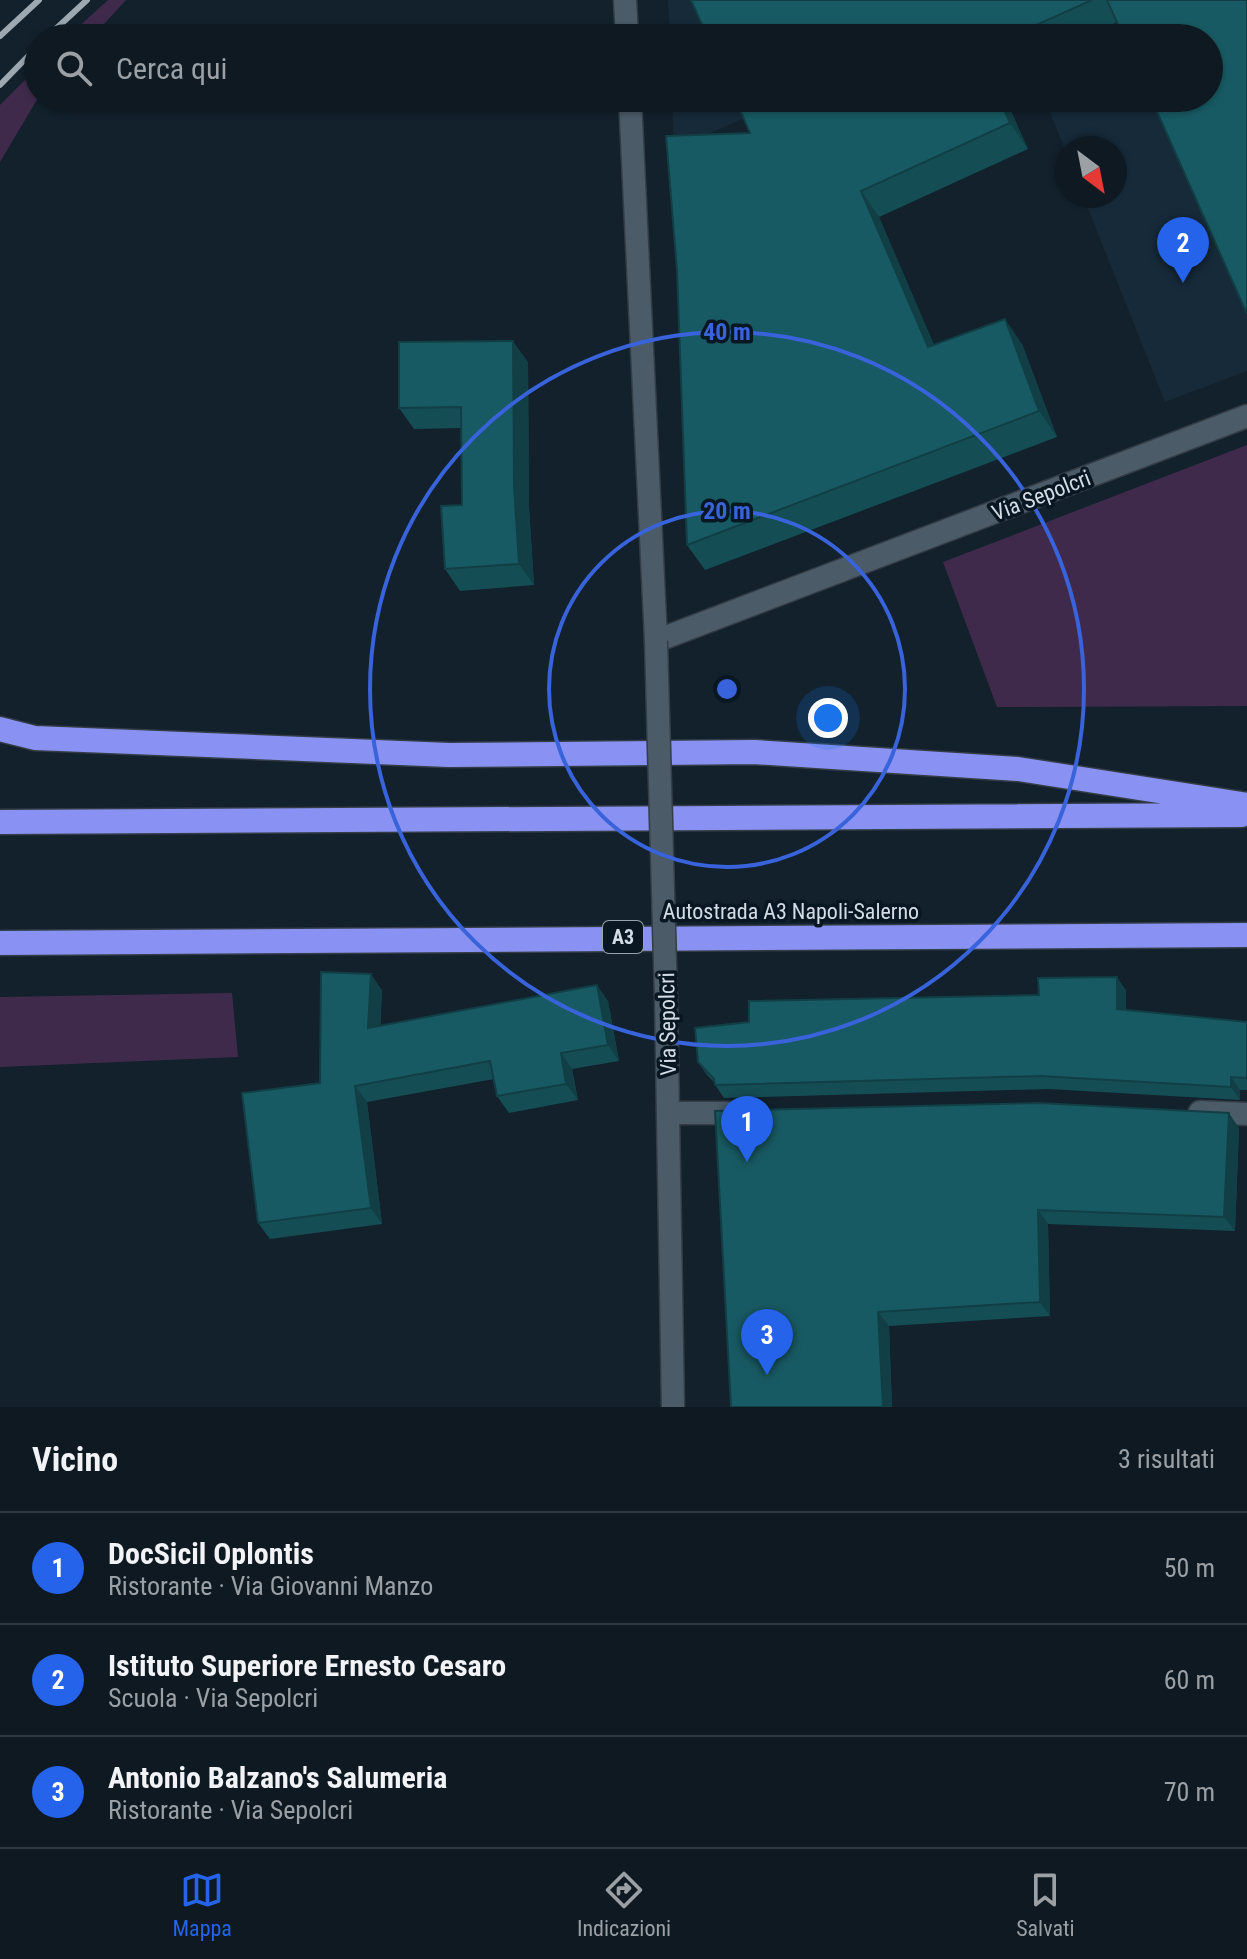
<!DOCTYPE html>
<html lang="it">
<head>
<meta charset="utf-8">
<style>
  :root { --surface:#0e1921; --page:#17222a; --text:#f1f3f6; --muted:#9ba0a5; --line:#2e383f; --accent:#2563eb }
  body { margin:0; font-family:"Roboto Condensed",sans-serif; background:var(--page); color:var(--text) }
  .compass { position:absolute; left:1055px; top:136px; width:72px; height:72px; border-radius:50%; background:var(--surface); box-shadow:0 2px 6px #0004; rotate:148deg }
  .you { position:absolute; left:828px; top:718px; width:28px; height:28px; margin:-20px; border:6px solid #fff; border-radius:50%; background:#1a73e8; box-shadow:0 0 0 12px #1a73e833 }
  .badge { display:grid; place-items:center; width:52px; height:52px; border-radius:50%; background:var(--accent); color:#fff; font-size:26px; font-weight:700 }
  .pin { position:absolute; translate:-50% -66px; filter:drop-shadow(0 2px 4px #0008) }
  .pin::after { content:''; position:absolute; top:42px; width:28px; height:24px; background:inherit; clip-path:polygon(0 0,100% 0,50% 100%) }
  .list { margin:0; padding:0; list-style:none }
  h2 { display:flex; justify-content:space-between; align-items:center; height:104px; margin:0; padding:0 32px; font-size:34px }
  h2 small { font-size:26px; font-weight:400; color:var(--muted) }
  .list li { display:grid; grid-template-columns:52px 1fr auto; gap:24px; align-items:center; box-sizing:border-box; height:112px; padding:0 32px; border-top:2px solid var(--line) }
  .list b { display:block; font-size:30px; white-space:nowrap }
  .list p { margin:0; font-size:26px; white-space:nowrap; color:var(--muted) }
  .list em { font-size:26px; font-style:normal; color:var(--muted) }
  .icon { flex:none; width:44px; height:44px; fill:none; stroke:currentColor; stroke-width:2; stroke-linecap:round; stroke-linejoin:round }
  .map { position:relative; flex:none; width:1247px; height:1407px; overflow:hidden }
  .search { position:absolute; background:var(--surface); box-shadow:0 2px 6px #0004; left:24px; right:24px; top:24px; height:88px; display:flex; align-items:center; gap:20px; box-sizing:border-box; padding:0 28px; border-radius:44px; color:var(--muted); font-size:30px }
  .sheet { height:440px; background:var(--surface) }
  nav { display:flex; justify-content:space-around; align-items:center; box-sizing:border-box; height:112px; border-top:2px solid var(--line); background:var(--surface); font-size:22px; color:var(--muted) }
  nav a { display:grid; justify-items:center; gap:4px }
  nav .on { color:var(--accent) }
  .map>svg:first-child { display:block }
  .built { fill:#162a3a }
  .green { fill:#402a4c }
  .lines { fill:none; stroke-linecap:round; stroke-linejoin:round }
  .minor-casing { stroke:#343d46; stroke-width:25 }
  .tertiary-casing { stroke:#343d46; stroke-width:25 }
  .motorway-casing { stroke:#343d46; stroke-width:27 }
  .minor { stroke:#4b5b68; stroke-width:22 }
  .tertiary { stroke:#4b5b68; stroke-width:22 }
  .motorway { stroke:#8992f3; stroke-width:24 }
  .rail { stroke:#9da8b1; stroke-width:6 }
  .tertiary-bridge-casing { stroke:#343d46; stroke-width:25; stroke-linecap:butt }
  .tertiary-bridge { stroke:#4b5b68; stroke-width:22 }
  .wall { fill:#154d55 }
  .shaded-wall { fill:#113f45 }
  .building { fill:#185a63; stroke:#113f45; stroke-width:2 }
  .ring { fill:none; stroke:#3863da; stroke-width:4 }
  .labels { text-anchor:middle; stroke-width:7; stroke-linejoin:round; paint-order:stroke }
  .shield { fill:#091722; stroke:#97a2aa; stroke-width:2 }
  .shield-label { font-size:20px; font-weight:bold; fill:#d4dde5 }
  .street-label { font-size:22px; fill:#d4dde5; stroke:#091722 }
  .centre { fill:#3863da; stroke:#091722; stroke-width:4 }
  .ring-label { font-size:24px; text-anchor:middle; font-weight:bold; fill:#3863da; stroke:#091722; stroke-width:7; stroke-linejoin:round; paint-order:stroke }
</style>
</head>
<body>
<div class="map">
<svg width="1247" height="1407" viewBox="0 0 1247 1407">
  <rect width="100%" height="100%" fill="#12212c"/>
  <!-- built -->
  <path class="built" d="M 668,0 L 1247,0 L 1247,371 L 1165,402 L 1083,196 L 1115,196 L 1115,148 L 1067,148 L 1067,155 L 1044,98 L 1209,98 L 1209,38 L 670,38 Z
    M 672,98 L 790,98 L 674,149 Z"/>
  <!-- green -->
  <path class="green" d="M 108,0 L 126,0 L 91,38 L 66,38 Z
    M 38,67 L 38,98 L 0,162 L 0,105 Z
    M 1247,445 L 1247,706 L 997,707 L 943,562 Z
    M 232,993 L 238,1057 L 0,1067 L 0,997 Z"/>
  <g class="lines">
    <!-- minor casing -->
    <g class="minor-casing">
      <path id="minor" d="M 656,641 L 1247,416
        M 1200,1112 L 1247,1114
        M 669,1113 L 742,1113"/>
    </g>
    <!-- tertiary casing -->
    <g class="tertiary-casing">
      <path id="tertiary" d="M 625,0 L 627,38
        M 630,98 L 656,641
        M 666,998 L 673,1407"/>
    </g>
    <!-- motorway casing -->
    <g class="motorway-casing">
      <path id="motorway" d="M 0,729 L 35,738 L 449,755 L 754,752 L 1018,769 L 1247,805
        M 0,822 L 1241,815
        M 0,943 L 1247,935"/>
    </g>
    <!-- minor -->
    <use href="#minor" class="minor"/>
    <!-- tertiary -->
    <use href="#tertiary" class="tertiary"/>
    <!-- motorway -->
    <use href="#motorway" class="motorway"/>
    <!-- rail -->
    <path class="rail" d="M 0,36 L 39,0
      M 46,38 L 87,0
      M 0,85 L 38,46"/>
    <!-- tertiary-bridge casing -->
    <g class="tertiary-bridge-casing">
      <path id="tertiary-bridge" d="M 656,641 L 666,998"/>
    </g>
    <!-- tertiary-bridge -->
    <use href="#tertiary-bridge" class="tertiary-bridge"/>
  </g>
  <!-- wall -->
  <path class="wall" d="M 691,0 L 1247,0 L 1117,22 L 1082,38 L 708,38 Z
    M 735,98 L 1005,98 L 1028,149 L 879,217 L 934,345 L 1022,344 L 1057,437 L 705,570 L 687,545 L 750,133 Z
    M 528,362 L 529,507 L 534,585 L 460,591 L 445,569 L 462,505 L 462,428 L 414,429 L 399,408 Z
    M 382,990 L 380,1026 L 608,1001 L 619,1061 L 572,1069 L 578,1100 L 509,1113 L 497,1096 L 494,1079 L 367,1102 L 382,1224 L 270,1239 L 258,1223 Z
    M 1126,990 L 1126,1010 L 1247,1022 L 1247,1090 L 1240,1090 L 1240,1100 L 1049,1089 L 724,1098 L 715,1085 L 714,1082 L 707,1075 L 698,1062 L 1039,995 Z
    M 715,1111 L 1239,1128 L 1235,1231 L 1048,1224 L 1050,1316 L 889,1326 L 892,1407 L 731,1407 Z"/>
  <!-- shaded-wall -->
  <path class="shaded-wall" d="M 999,98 L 1005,98 L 1028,149 L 1010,123 Z
    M 861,191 L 879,217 L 946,373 L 928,347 Z
    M 1005,319 L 1022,344 L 1057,437 L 1039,411 Z
    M 513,341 L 528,362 L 529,507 L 534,585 L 519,564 L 514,486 Z
    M 371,974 L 382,990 L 380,1044 L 368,1028 Z
    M 1117,977 L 1126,990 L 1126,1022 L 1117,1009 Z
    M 597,985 L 608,1001 L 619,1061 L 608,1045 Z
    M 561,1053 L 572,1069 L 578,1100 L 566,1084 Z
    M 1231,1077 L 1240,1090 L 1240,1100 L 1231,1087 Z
    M 355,1086 L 367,1102 L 382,1224 L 371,1208 Z
    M 1229,1113 L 1239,1128 L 1235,1231 L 1224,1217 Z
    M 1038,1210 L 1048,1224 L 1050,1316 L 1040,1302 Z
    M 878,1312 L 889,1326 L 892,1407 L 883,1407 Z"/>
  <!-- building -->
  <path class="building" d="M 691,0 L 1092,0 L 1007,38 L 708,38 Z
    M 1107,0 L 1247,0 L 1247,314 L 1151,98 L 1209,98 L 1209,38 L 1124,38 Z
    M 735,98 L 999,98 L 1010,123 L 861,191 L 928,347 L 1005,319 L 1039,411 L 687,545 L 677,270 L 666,136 L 750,133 Z
    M 513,341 L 514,486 L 519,564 L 445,569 L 441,506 L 462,505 L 461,407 L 399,408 L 399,342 Z
    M 321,972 L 371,974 L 368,1028 L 597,985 L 608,1045 L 561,1053 L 566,1084 L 497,1096 L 490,1061 L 355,1086 L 371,1208 L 258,1223 L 242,1093 L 320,1083 Z
    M 1117,977 L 1117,1009 L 1247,1022 L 1247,1078 L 1231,1077 L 1231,1087 L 1040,1076 L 715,1085 L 714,1079 L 698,1062 L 695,1028 L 749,1022 L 749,1001 L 1039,995 L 1038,978 Z
    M 1039,1103 L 1229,1113 L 1224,1217 L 1038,1210 L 1040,1302 L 878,1312 L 883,1407 L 731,1407 L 715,1111 Z"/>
  <!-- distance rings -->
  <g class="ring">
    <circle cx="727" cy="689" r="178"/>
    <circle cx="727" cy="689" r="357"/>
  </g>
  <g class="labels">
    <!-- shield labels -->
    <rect class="shield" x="603" y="921" width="40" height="32" rx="6"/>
    <g class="shield-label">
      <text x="623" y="944">A3</text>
    </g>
    <!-- street labels -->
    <g class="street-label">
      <text transform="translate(1041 495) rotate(-21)" y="8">Via Sepolcri</text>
      <text x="791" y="919">Autostrada A3 Napoli-Salerno</text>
      <text transform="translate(667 1024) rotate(-91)" y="8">Via Sepolcri</text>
    </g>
  </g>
  <circle cx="727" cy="689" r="12" class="centre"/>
  <g class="ring-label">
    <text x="727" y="340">40 m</text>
    <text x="727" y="519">20 m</text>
  </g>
</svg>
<svg class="compass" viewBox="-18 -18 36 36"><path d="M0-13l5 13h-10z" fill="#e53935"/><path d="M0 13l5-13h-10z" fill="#9ba0a5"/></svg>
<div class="you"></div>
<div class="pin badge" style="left:747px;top:1162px">1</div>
<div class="pin badge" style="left:1183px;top:283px">2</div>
<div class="pin badge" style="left:767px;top:1375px">3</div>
<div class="search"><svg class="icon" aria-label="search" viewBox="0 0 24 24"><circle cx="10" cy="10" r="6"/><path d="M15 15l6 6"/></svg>Cerca qui</div>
</div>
<section class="sheet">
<h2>Vicino<small>3 risultati</small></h2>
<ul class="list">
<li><span class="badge">1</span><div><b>DocSicil Oplontis</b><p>Ristorante · Via Giovanni Manzo</p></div><em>50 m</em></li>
<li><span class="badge">2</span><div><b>Istituto Superiore Ernesto Cesaro</b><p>Scuola · Via Sepolcri</p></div><em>60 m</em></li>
<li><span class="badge">3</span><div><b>Antonio Balzano's Salumeria</b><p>Ristorante · Via Sepolcri</p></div><em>70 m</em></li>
</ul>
</section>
<nav>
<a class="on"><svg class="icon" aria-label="map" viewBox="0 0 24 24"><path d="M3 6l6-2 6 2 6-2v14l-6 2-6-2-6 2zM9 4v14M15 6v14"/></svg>Mappa</a>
<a><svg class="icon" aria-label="directions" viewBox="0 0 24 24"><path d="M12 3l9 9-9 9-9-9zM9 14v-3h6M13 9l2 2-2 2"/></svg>Indicazioni</a>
<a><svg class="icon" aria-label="saved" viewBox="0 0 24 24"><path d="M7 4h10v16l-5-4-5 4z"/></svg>Salvati</a>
</nav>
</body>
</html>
